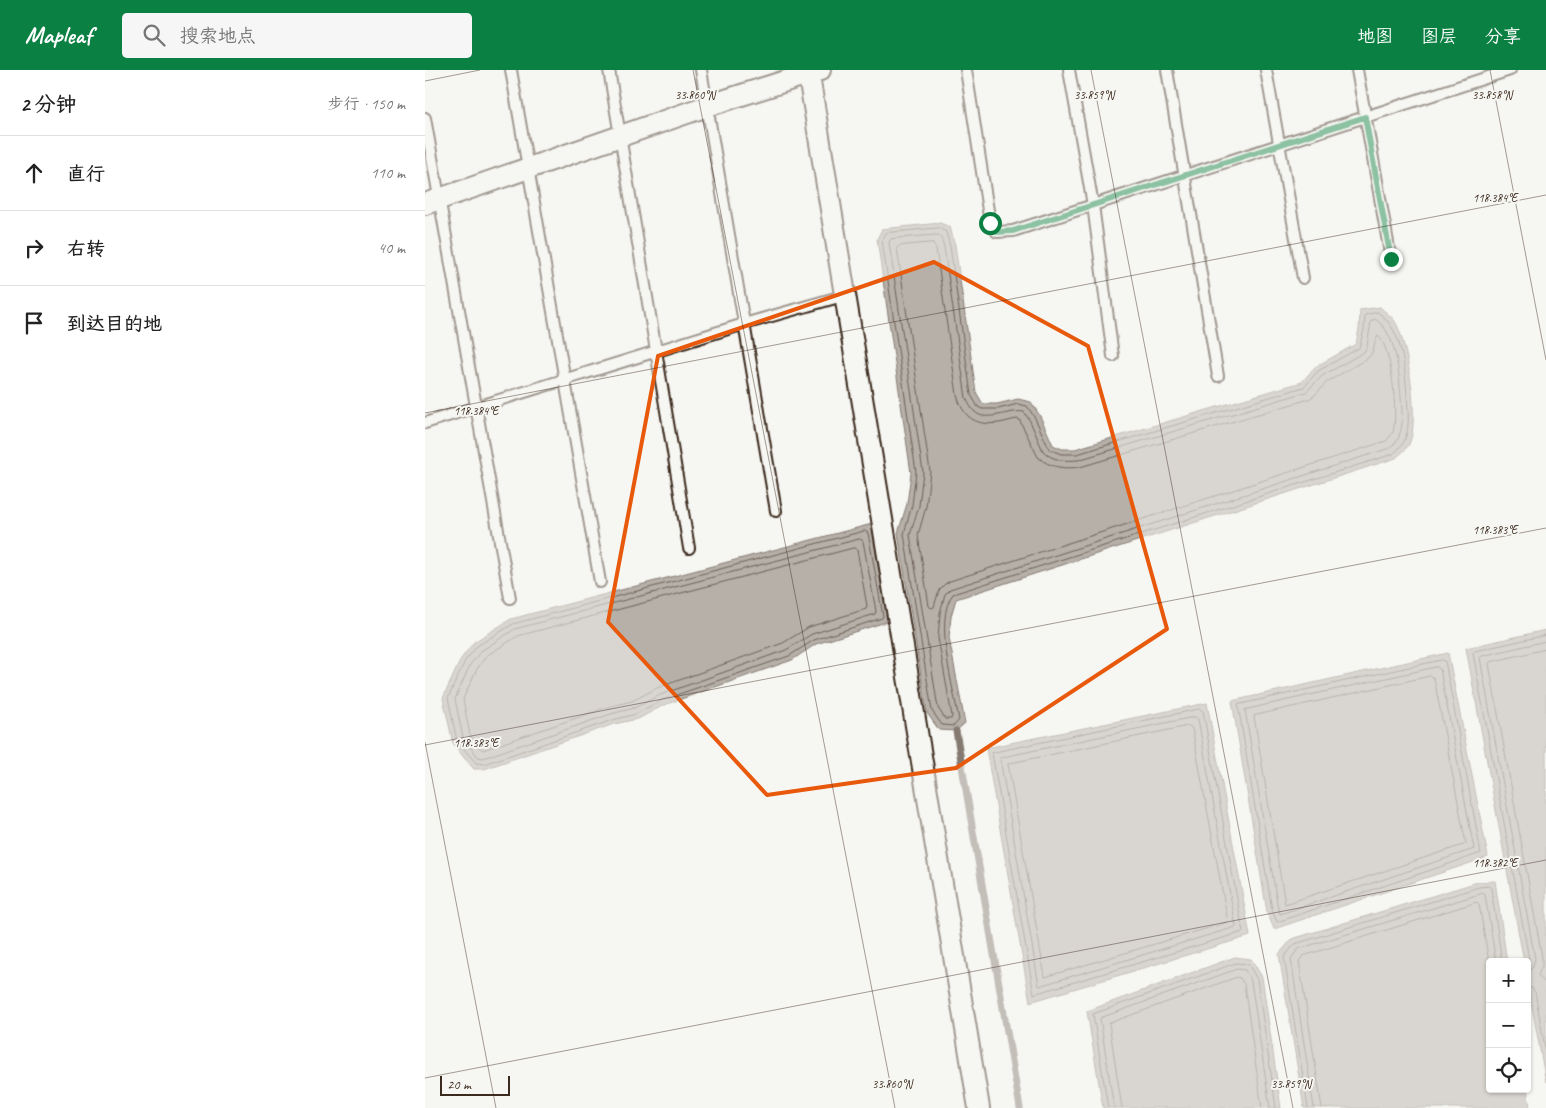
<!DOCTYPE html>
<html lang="zh">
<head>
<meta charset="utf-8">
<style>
  :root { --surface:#fff; --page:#f6f6f6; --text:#222; --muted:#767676; --line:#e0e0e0; --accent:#0b8043 }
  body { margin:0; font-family:Caveat,"LXGW WenKai TC",sans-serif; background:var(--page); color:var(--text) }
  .controls { position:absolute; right:15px; bottom:15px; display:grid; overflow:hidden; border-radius:5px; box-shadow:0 1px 4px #0004 }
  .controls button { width:45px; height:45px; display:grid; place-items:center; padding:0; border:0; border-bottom:1px solid var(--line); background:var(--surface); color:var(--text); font:25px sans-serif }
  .scale { position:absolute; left:15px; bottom:12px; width:70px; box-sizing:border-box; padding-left:5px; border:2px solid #3b2a1e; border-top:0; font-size:14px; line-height:18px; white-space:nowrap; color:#3b2a1e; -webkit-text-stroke:4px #f6f6f2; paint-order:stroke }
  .stop { position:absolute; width:15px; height:15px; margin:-11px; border:4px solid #0b8043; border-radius:50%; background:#fff }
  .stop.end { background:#0b8043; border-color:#fff; box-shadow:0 1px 5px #0008 }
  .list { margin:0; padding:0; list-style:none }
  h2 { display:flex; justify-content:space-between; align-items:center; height:65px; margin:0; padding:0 20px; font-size:21px }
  h2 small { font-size:16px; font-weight:400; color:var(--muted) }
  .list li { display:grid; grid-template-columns:32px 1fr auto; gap:15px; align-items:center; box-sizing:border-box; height:75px; padding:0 20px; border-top:1px solid var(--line) }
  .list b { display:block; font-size:19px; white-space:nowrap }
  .list em { font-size:16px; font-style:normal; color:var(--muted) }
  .icon { flex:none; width:28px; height:28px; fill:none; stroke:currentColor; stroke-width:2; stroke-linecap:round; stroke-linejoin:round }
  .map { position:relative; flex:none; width:1121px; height:1038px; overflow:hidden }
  header { display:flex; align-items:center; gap:30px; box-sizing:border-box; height:70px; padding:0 25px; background:var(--accent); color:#fff }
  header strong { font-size:24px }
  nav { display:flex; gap:28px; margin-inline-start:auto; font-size:18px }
  .search { width:350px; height:45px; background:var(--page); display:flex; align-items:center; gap:12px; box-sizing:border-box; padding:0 18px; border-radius:5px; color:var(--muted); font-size:19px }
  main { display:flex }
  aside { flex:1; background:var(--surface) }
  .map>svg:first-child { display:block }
  .water { fill:#b6b0a9; stroke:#857a71 }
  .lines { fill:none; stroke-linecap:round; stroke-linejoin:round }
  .shore { stroke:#6c6056; stroke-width:1 }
  .stream { stroke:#857a71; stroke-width:7 }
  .lane-casing { stroke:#3b2a1e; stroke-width:14 }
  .street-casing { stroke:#3b2a1e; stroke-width:24 }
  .lane { stroke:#f6f6f2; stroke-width:10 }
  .street { stroke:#f6f6f2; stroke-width:20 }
  .route { stroke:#0b8043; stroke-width:6 }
  .marked { fill:none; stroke:#e8590c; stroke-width:4; stroke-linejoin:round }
  .ticks { fill:none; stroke:#3b2a1e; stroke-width:1; stroke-opacity:0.45 }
  .ticks-label { font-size:12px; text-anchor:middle; fill:#3b2a1e; stroke:#f6f6f2; stroke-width:4; stroke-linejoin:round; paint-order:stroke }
</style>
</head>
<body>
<header>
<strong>Mapleaf</strong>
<div class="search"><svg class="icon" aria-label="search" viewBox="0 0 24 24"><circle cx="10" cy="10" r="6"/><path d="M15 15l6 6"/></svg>搜索地点</div>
<nav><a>地图</a><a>图层</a><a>分享</a></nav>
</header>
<main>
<aside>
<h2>2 分钟<small>步行 · 150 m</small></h2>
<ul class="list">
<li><svg class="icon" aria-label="ahead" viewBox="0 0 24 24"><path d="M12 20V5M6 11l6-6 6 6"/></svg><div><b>直行</b></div><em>110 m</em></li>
<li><svg class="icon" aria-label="right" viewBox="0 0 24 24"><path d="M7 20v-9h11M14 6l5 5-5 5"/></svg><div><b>右转</b></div><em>40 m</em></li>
<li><svg class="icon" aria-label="arrive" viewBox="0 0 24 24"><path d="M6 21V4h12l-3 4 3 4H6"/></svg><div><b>到达目的地</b></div></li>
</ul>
</aside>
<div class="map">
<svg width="1121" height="1038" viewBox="0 0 1121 1038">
  <rect width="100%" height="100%" fill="#f6f6f2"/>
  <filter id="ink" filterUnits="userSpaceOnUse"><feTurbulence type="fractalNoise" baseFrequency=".02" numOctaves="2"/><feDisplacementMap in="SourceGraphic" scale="10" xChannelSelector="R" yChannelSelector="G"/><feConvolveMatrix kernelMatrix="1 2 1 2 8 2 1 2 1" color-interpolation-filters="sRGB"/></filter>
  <g filter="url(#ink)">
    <!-- water -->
    <path class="water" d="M 515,153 L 525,157 L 530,175 L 551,322 L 558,334 L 572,334 L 593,329 L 606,332 L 615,346 L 628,375 L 637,379 L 650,379 L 877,312 L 890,297 L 931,274 L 934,259 L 935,240 L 955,237 C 959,241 965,245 969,250 C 983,270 995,353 984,374 C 982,379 975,384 971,388 L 531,529 L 526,546 L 524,568 L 540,653 L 531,661 L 514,660 L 502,643 L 473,463 L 482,434 L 486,403 L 452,169 L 457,159 Z
      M 447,454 L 464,551 L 391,574 L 367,590 L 239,635 L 213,649 L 189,654 L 59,699 L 49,699 L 40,689 L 28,673 L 18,628 L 36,589 L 49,572 L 86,549 Z
      M 1121,560 L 1121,1012 L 1102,910 L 1102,892 L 1099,892 L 1041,578 Z
      M 1023,583 L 1063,787 L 849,859 L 842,842 L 807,631 Z
      M 782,633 L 825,866 L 605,932 L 561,678 Z
      M 1070,811 L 1082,892 L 1065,892 L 1065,1019 L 1102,1019 L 1105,1038 L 879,1038 L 854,884 L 867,869 L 1053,812 Z
      M 810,887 L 826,889 L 837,907 L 856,1038 L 678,1038 L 662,941 Z"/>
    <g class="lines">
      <!-- shore -->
      <path class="shore" d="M 514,158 L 521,162 L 525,176 L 546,325 L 553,337 L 557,339 L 573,339 L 593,334 L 602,336 L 610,348 L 624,379 L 636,384 L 652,384 L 879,317 L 893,301 L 934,278 L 939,260 L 940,245 L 952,242 C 978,258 980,300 982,327 C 983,341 985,355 980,369 C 978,375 972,380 968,384 L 528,524 C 508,549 529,620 534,650 L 529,656 L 517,655 L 507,641 L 479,464 L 487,435 L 491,402 L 457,170 L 461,163 Z
        M 513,165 L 516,167 L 519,177 L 541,328 C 543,332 546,339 550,342 C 561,353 585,339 599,342 L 605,351 L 618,381 C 628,391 640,391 653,390 L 881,322 L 897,306 L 939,282 L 942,276 L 946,251 L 950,249 C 972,263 974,304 976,328 C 977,341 979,354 974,366 C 973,371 968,375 965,378 L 525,519 L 520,524 L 515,543 L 513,568 L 527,646 L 526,649 L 520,649 L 513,638 L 485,465 L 494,436 L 498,402 L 464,172 L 466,169 Z
        M 508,173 L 511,179 L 532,325 C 538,348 551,356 574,353 C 581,352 588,349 594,349 L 613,387 C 625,398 640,399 655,397 L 884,329 L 890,325 L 902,312 L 943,288 C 950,282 948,272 953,266 C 967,276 973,346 968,362 C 966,366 964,368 961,371 L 525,511 L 520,514 L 514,520 L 509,537 L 506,538 L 504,536 L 493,465 L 501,437 L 505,401 L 472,178 L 474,176 Z
        M 440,461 L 443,463 L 458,546 L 457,548 L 389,570 L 364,586 L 237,630 L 211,644 L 188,650 L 59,694 L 51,693 L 32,671 L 23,628 L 40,591 L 52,576 L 88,554 Z
        M 435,469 L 438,471 L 451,541 L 450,544 L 387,564 L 361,580 L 235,625 L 209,638 L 186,644 L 58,688 L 53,687 L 38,668 L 30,629 L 45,595 L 56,581 L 90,559 Z
        M 429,478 L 432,480 L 442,536 L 441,539 L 384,557 L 358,573 L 232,618 L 207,631 L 183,637 L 58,680 L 54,677 L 45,665 L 38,629 L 52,599 L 61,586 L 93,566 Z
        M 1121,579 L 1065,592 L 1064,594 L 1117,887 L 1117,896 L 1113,905 L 1121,914
        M 1017,590 L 1020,591 L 1056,783 L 852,852 L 847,840 L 813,635 Z
        M 1012,597 L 1015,599 L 1049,779 L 855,844 L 853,838 L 820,640 Z
        M 1006,606 L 1009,608 L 1041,774 L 860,834 L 829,646 Z
        M 775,639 L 778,641 L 818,862 L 609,924 L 567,683 Z
        M 770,647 L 773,649 L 811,857 L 614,916 L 575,688 Z
        M 764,656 L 767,658 L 803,852 L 620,907 L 583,694 Z
        M 1102,894 L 1104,889 L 1048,583 L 1050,581 L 1121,565
        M 1102,902 L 1108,897 L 1110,889 L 1055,588 L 1057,586 L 1121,571
        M 1102,917 L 1107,918 L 1110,922 L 1121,984
        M 683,1038 L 668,944 L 811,893 L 823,894 L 832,909 L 851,1038
        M 689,1038 L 675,948 L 812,899 L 820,900 L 826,911 L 845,1038
        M 697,1038 L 684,953 L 812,907 L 815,908 L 819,914 L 837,1038
        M 883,1038 L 859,887 L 870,874 L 1054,817 L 1064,816 L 1066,818 L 1077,892
        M 889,1038 L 866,889 L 873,879 L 1058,823 L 1060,825 L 1071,892
        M 897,1038 L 874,891 L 878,886 L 1052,832 L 1054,834 L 1065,898"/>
      <!-- stream -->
      <path class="stream" d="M 531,661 L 595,1038"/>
      <!-- lane casing -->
      <g class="lane-casing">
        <path id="lane" d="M 86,0 L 175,512
          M 184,0 L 264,478
          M 276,0 L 351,441
          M 541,0 L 565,153 L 572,162 L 588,161 L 1085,0
          M 644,0 L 668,135 L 688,286
          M 742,0 L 793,306
          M 841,0 L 878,208
          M 932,0 L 966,189
          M 0,48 L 85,528
          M 0,353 L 319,254 L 421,225"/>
      </g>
      <!-- street casing -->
      <g class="street-casing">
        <path id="street" d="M 383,0 L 554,1038
          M 0,134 L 282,36 L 395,0"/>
      </g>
      <!-- lane -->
      <use href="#lane" class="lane"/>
      <!-- street -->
      <use href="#street" class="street"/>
    </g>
  </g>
  <g class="lines" filter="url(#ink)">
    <!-- route -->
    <path class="route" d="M 565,153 L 572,162 L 588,161 L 940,47 L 966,189"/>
  </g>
  <!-- marked area -->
  <path d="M0 0H1121V1038H0ZM 509,192 L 663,276 L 742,559 L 531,698 L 342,725 L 183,552 L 233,286 Z" fill="#f6f6f2" fill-opacity=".55" fill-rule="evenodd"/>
  <path class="marked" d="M 509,192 L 663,276 L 742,559 L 531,698 L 342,725 L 183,552 L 233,286 Z"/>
  <!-- ticks -->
  <path class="ticks" d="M 268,0 L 470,1038M 666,0 L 868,1038M 1065,0 L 1121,290M 0,11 L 55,0M 0,343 L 1121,125M 0,672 L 71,1038M 0,675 L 1121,458M 0,1008 L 1121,790"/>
  <g class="ticks-label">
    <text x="270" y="29">33.860°N</text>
    <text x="669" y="29">33.859°N</text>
    <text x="1067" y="29">33.858°N</text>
    <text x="1070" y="132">118.384°E</text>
    <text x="51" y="345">118.384°E</text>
    <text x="1070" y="464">118.383°E</text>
    <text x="51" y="677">118.383°E</text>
    <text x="1070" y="797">118.382°E</text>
    <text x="467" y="1018">33.860°N</text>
    <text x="866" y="1018">33.859°N</text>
  </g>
</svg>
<div class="controls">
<button>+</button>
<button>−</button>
<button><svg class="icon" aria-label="locate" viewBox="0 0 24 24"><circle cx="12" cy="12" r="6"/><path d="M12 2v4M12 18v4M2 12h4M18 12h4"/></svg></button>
</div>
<div class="scale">20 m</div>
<div class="stop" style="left:565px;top:153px"></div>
<div class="stop end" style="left:966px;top:189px"></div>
</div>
</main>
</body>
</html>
